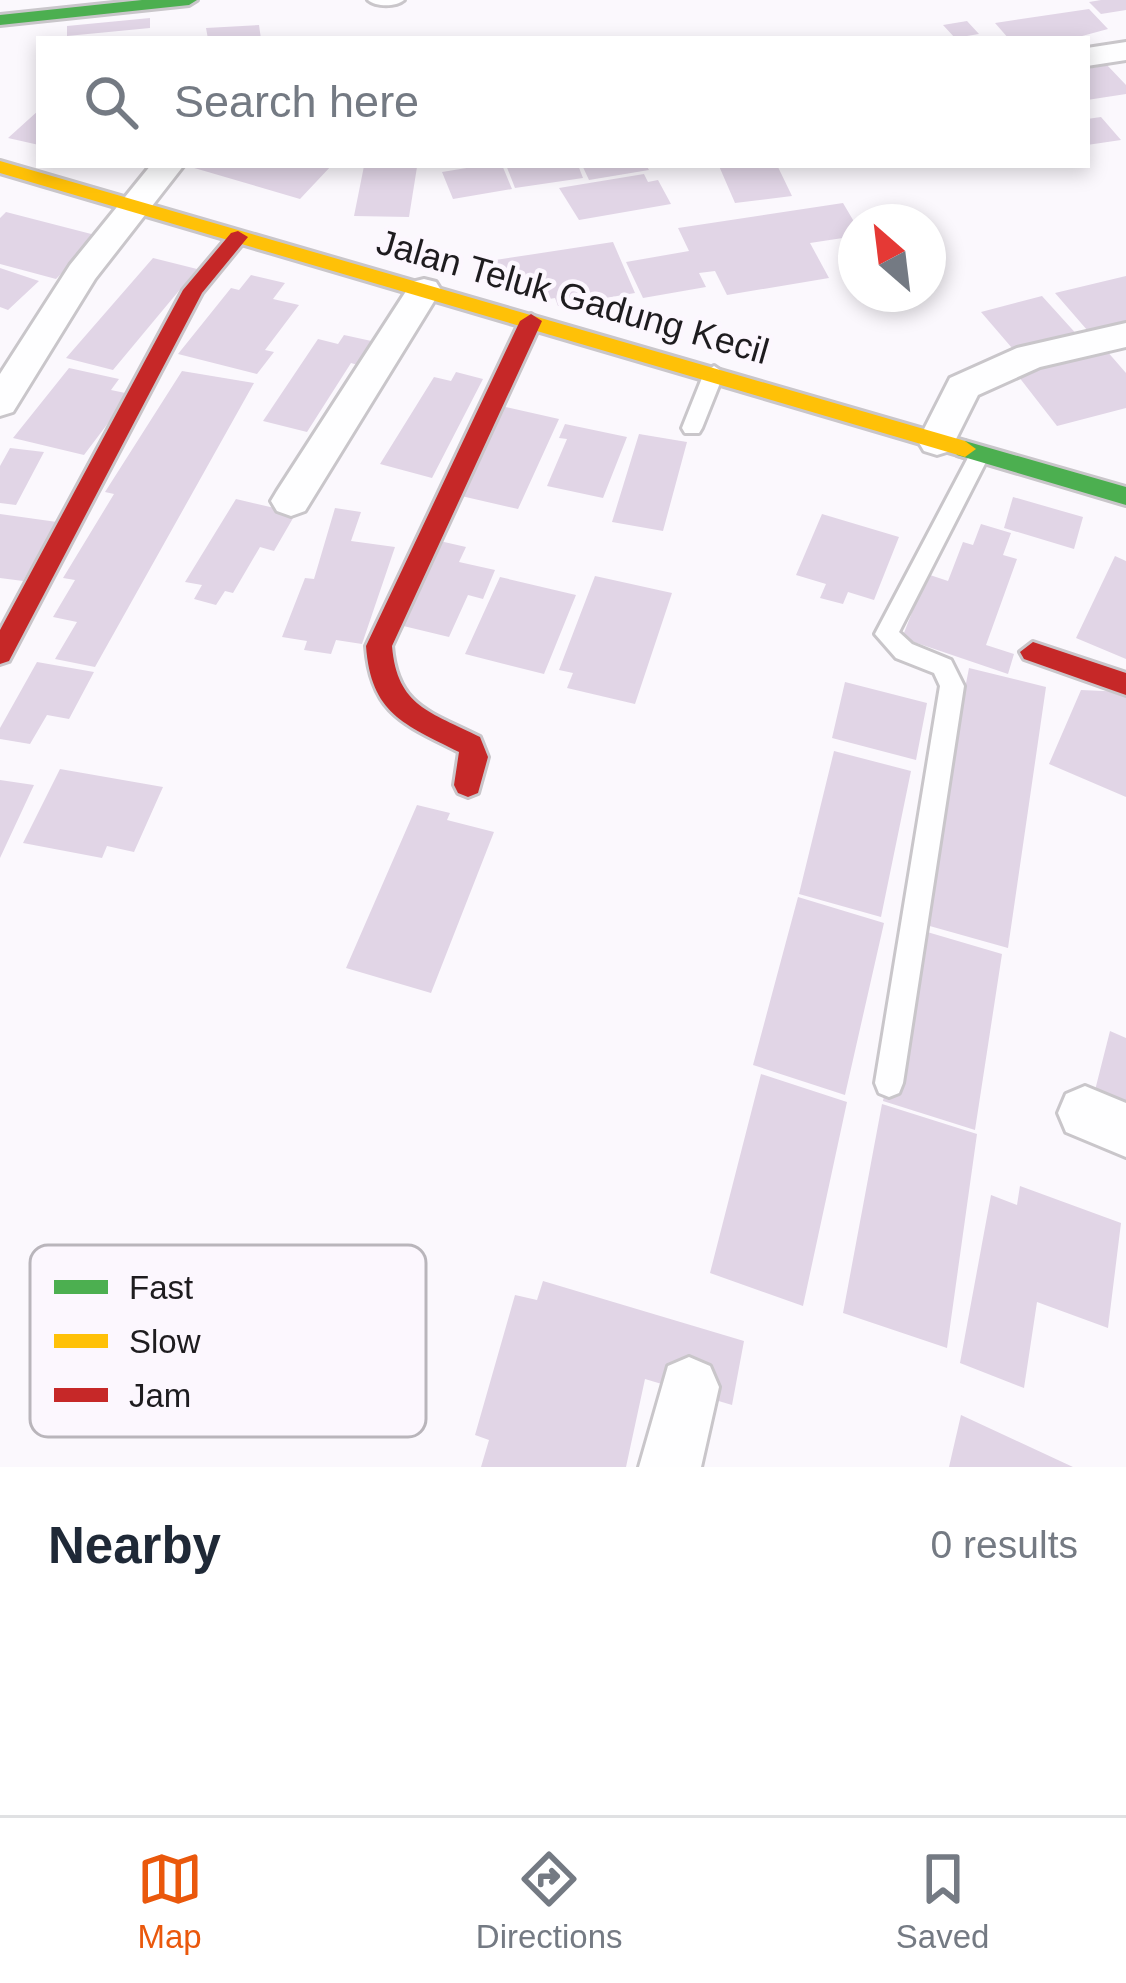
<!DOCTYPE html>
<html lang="en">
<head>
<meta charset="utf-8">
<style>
  :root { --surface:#fff; --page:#f6f6f7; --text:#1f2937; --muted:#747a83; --line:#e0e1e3; --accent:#ea580c }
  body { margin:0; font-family:Helvetica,sans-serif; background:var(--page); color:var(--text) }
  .compass { position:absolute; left:838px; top:204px; width:108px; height:108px; border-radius:50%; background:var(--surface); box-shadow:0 6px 18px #0003; rotate:332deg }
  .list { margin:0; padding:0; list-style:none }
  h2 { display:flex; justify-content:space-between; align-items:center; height:156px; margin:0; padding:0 48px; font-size:51px }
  h2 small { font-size:39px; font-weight:400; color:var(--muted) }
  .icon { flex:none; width:66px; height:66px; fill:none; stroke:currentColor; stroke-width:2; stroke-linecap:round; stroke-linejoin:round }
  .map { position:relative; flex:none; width:1126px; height:1467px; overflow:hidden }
  .search { position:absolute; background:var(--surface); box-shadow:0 6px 18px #0003; left:36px; right:36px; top:36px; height:132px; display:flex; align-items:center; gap:30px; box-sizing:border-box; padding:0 42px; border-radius:0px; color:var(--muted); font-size:45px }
  .sheet { height:348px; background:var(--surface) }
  nav { display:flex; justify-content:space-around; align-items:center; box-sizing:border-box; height:168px; border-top:3px solid var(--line); background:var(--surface); font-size:33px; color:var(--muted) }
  nav a { display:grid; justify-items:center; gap:6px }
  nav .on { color:var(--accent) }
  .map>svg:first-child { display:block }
  .building { fill:#e1d5e6 }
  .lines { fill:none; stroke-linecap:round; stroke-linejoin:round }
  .lane-casing { stroke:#c9c6ca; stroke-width:6 }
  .street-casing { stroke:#c9c6ca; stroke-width:6 }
  .fast-casing { stroke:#c9c6ca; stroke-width:6 }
  .slow-casing { stroke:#c9c6ca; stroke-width:6 }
  .jam-casing { stroke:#c9c6ca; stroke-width:6 }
  .lane { fill:#fefeff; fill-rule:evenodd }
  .street { fill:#fefeff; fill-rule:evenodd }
  .fast { fill:#4caf50; fill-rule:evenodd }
  .slow { fill:#ffc107; fill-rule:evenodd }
  .jam { fill:#c62828; fill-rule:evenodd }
  .labels { text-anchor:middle; stroke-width:9; stroke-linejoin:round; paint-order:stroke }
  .far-street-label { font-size:36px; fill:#1e1c1f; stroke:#fcf7fe }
  .key { fill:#fcf7fe; stroke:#b9b5bb; stroke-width:3 }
  .key-label { font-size:33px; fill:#1e1c1f }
</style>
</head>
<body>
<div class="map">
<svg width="1126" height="1467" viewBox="0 0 1126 1467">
  <rect width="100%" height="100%" fill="#fbf8fd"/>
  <!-- building -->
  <path class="building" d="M 1101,0 L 1126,0 L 1126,10 L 1101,14 L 1089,2 Z
    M 1089,9 L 1108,29 L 1071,39 L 1009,39 L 995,23 Z
    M 150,18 L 150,28 L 67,36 L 67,26 Z
    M 967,21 L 979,34 L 955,38 L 943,25 Z
    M 259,25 L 261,39 L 208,39 L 206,28 Z
    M 1107,65 L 1126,85 L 1126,94 L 1087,100 L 1087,69 Z
    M 39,110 L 39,145 L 8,138 Z
    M 1101,117 L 1121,140 L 1087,145 L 1087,119 Z
    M 184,165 L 332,165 L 300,199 Z
    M 485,165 L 502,165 L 512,189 L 453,199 L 442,172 Z
    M 506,165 L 578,165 L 583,178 L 515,188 Z
    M 582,165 L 646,165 L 649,170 L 589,180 Z
    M 729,165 L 777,165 L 792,196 L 735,203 L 719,166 Z
    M 364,166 L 417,167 L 409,217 L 354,216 Z
    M 644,174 L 648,182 L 658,180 L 671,204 L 579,220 L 559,188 Z
    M 843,203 L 856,225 L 856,236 L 810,243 L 829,278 L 727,295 L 715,271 L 699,273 L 706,287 L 643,298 L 626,262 L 689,251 L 678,228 Z
    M 6,212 L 99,236 L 56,279 L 0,264 L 0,218 Z
    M 613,242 L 635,293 L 558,306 L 555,298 L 538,301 L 533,288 L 519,290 L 514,275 L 495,278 L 489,261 Z
    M 153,258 L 197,269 L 113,370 L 66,358 Z
    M 0,268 L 39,281 L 8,310 L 0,307 Z
    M 251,275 L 285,283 L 273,299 L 299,305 L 265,350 L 274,352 L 257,374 L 178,354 L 231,288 L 239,290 Z
    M 1126,276 L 1126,330 L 1094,338 L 1055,293 Z
    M 1042,296 L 1080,338 L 1018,355 L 981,312 Z
    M 344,335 L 376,342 L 361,366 L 351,363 L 307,432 L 263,421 L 318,339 L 338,344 Z
    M 1106,350 L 1126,373 L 1126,408 L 1057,426 L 1015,372 Z
    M 69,368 L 119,379 L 111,390 L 130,394 L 84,455 L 13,438 Z
    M 182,371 L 254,383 L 95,667 L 55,659 L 77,622 L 53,617 L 75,580 L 63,578 L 114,494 L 105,492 Z
    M 456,372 L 483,379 L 432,478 L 380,464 L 434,377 L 451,381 Z
    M 488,403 L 559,419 L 518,509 L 444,492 Z
    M 565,424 L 627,437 L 603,498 L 547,486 L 567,439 L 559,438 Z
    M 639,434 L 687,442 L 663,531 L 612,522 Z
    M 10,448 L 44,452 L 16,505 L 0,503 L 0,466 Z
    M 1013,497 L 1083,517 L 1074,549 L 1004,528 Z
    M 236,499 L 296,513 L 274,551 L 260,547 L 233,593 L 225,591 L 216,605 L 194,599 L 202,585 L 185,582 Z
    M 335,508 L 361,512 L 351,541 L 395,547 L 362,644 L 336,640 L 331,654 L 304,650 L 307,641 L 282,637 L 305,578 L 314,579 Z
    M 0,514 L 57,522 L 23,581 L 0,578 Z
    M 822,514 L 899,537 L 874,600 L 848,592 L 843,604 L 820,598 L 826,584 L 796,575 Z
    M 981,524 L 1011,533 L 1003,555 L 1017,559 L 986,645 L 1014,654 L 1008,674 L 902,638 L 927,574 L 948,581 L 963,542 L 973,545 Z
    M 431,539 L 466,547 L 459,562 L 495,570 L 483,599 L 468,595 L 449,637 L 391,623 Z
    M 1115,556 L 1126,561 L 1126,659 L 1076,638 Z
    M 595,576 L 672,593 L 635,704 L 567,688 L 573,673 L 559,670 Z
    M 500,577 L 576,595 L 544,674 L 465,654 Z
    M 37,662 L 94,672 L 69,719 L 47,715 L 30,744 L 0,739 L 0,728 Z
    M 969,668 L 1046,687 L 1008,948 L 919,923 Z
    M 845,682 L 927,703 L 916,760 L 832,738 Z
    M 1081,690 L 1126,692 L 1126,797 L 1049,764 Z
    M 834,751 L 911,771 L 881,917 L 799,894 Z
    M 60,769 L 163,787 L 134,852 L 107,846 L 102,858 L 23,843 Z
    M 0,780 L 34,785 L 0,858 Z
    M 417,805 L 450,813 L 447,820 L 494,832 L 431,993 L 346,968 Z
    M 798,897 L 884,923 L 845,1095 L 753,1065 Z
    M 917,929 L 1002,954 L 975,1130 L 883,1101 Z
    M 1110,1031 L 1126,1038 L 1126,1125 L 1090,1110 Z
    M 761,1074 L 847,1102 L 803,1306 L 710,1273 Z
    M 882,1104 L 977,1134 L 947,1348 L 843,1313 Z
    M 1020,1186 L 1121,1223 L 1108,1328 L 1037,1302 L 1024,1388 L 960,1363 L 991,1195 L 1017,1205 Z
    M 543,1281 L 744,1341 L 732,1405 L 645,1379 L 626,1467 L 481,1467 L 489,1440 L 475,1435 L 515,1295 L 537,1300 Z
    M 961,1415 L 1073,1467 L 949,1467 Z"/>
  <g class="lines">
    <!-- lane casing -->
    <g class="lane-casing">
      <path id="lane" d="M 368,0 L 404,0 C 396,7 376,7 368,0 Z
        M 714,366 L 724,373 L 702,428 L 699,433 L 685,433 L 682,428 L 704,373 Z
        M 980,447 L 990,454 L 899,632 L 912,644 L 951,660 L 964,686 L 903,1083 L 899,1093 L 889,1097 L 879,1093 L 875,1083 L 940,686 L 934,673 L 896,658 L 875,634 L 970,454 Z"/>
    </g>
    <!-- street casing -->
    <g class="street-casing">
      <path id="street" d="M 1126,42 L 1126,60 L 1087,66 L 1087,48 Z
        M 151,165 L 184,165 L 95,279 L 13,412 L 0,416 L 0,374 L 70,265 Z
        M 424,279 L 436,282 L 441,290 L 305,511 L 291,516 L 277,511 L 271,501 L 277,491 L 412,282 Z
        M 1126,323 L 1126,347 L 1040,367 L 978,395 L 950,451 L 937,455 L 924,451 L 918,441 L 950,378 L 1017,348 Z
        M 1085,1086 L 1126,1103 L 1126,1157 L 1066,1132 L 1058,1113 L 1066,1094 Z
        M 689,1357 L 710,1366 L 719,1387 L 701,1467 L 639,1467 L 668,1366 Z"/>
    </g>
    <!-- fast casing -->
    <g class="fast-casing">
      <path id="fast" d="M 142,0 L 197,0 L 189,5 L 0,25 L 0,15 Z
        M 965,441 L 1126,487 L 1126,505 L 957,455 L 954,449 Z"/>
    </g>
    <!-- slow casing -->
    <g class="slow-casing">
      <path id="slow" d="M 0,161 L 965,441 L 976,449 L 965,457 L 0,173 Z"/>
    </g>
    <!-- jam casing -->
    <g class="jam-casing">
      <path id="jam" d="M 238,231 L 248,237 L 202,293 L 9,661 L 0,664 L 0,630 L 183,290 L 231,233 Z
        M 531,314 L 542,321 L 392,646 C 397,707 431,712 480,737 L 488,757 L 478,793 L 468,797 L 458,793 L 454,785 L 459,752 C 404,724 371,714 366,646 L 520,321 Z
        M 1033,642 L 1126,673 L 1126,695 L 1024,659 L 1020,652 Z"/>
    </g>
    <!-- lane -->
    <use href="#lane" class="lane"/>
    <!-- street -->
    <use href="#street" class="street"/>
    <!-- fast -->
    <use href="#fast" class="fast"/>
    <!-- slow -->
    <use href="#slow" class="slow"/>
    <!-- jam -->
    <use href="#jam" class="jam"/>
  </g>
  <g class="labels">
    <!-- far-street labels -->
    <g class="far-street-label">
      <text transform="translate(573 296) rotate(16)" y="13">Jalan Teluk Gadung Kecil</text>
    </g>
  </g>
  <!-- legend -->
  <rect x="30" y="1245" width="396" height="192" rx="18" class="key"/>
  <rect x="54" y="1280" width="54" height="14" fill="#4caf50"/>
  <rect x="54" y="1334" width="54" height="14" fill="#ffc107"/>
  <rect x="54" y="1388" width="54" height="14" fill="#c62828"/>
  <g class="key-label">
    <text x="129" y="1299">Fast</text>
    <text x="129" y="1353">Slow</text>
    <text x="129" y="1407">Jam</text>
  </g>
</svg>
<svg class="compass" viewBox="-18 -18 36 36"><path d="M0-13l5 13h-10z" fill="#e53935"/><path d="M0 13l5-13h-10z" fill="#747a83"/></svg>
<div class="search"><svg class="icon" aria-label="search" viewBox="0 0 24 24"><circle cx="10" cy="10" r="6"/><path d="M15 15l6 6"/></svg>Search here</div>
</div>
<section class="sheet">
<h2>Nearby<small>0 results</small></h2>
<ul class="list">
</ul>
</section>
<nav>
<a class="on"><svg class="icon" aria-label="map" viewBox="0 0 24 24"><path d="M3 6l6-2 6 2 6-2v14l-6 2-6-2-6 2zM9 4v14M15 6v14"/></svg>Map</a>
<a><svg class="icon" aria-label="directions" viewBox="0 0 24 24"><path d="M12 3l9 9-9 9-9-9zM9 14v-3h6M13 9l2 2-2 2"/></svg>Directions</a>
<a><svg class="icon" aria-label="saved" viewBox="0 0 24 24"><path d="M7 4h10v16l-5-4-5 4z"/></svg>Saved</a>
</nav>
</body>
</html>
